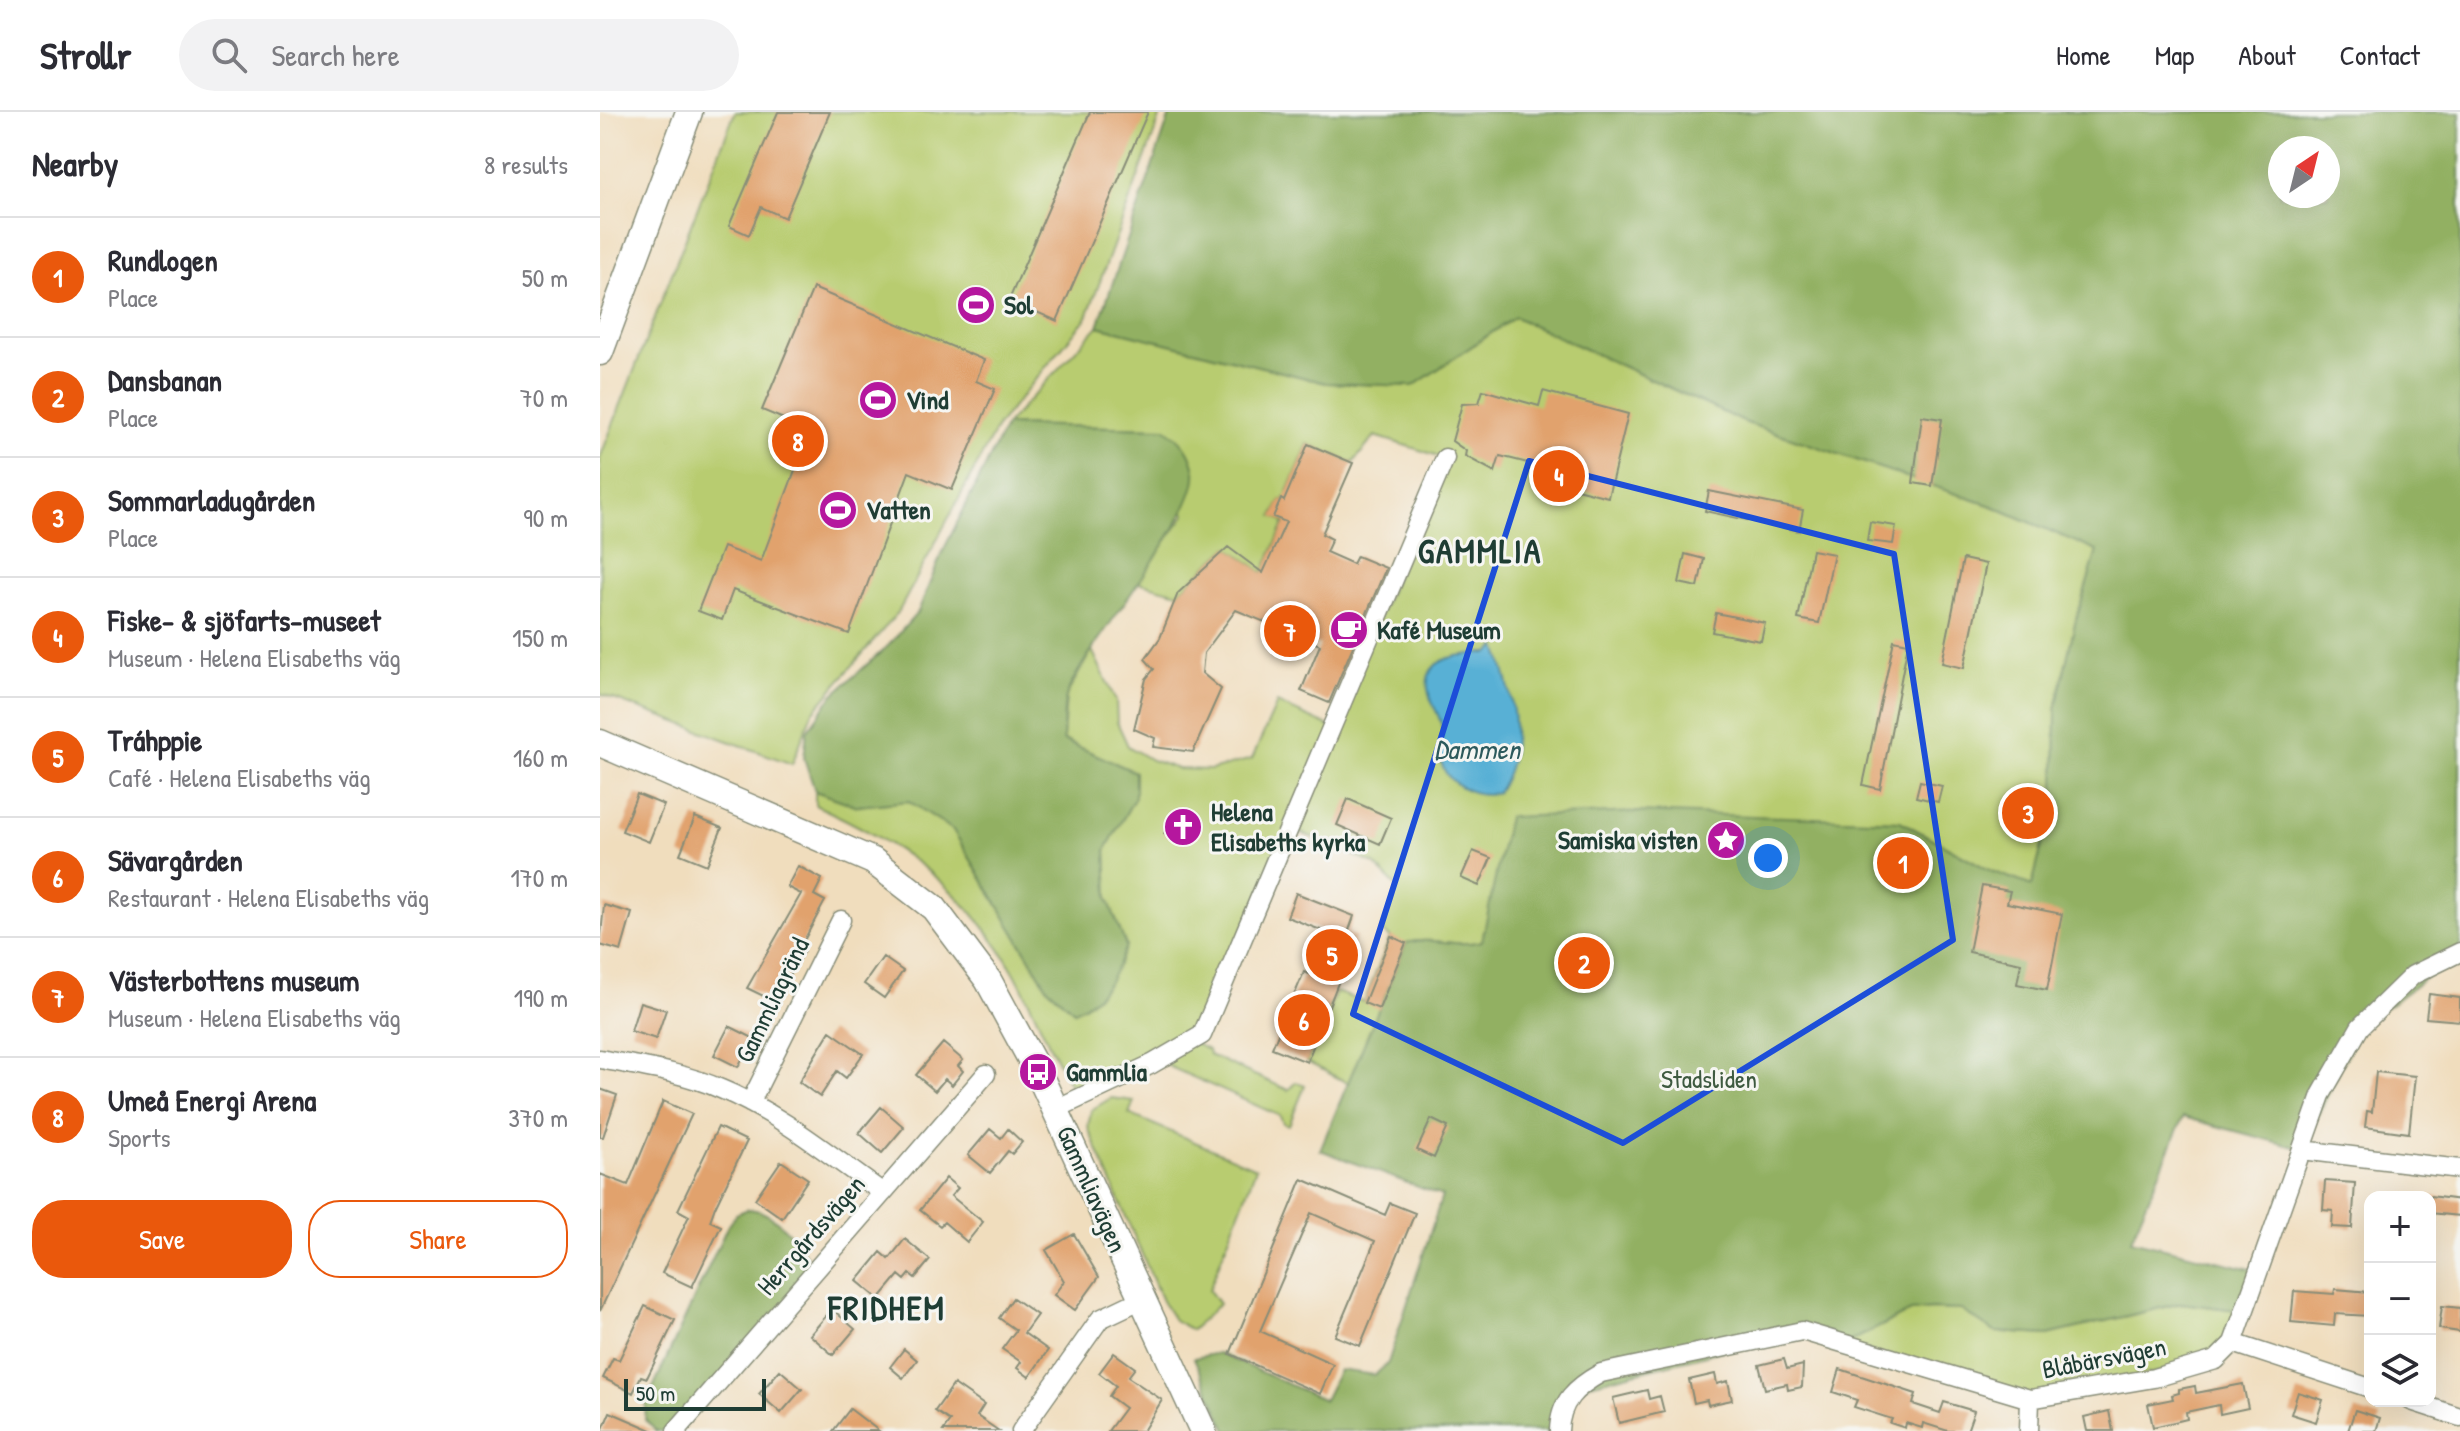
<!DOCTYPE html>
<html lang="en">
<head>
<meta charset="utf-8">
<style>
  :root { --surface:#fff; --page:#f2f2f3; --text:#2b2b33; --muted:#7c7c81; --line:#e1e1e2; --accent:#ea580c }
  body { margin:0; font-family:"Patrick Hand",sans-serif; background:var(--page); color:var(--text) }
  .controls { position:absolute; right:24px; bottom:24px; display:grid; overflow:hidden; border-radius:16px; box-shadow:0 8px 32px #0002 }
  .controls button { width:72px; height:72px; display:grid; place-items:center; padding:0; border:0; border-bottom:2px solid var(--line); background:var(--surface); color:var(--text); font:40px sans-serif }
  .compass { position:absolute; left:1668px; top:24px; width:72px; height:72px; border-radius:50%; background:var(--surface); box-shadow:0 8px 32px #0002; rotate:35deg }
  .scale { position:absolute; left:24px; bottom:20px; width:142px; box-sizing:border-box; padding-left:8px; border:4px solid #1f3d34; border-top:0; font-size:22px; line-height:28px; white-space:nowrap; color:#1f3d34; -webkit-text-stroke:6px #f6f6f2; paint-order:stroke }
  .you { position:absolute; left:1168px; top:746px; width:28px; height:28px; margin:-20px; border:6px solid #fff; border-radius:50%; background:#1a73e8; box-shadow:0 0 0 12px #1a73e833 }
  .badge { display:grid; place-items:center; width:52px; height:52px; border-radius:50%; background:var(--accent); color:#fff; font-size:26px; font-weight:700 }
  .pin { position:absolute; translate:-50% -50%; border:4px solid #fff; box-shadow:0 2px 8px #0006 }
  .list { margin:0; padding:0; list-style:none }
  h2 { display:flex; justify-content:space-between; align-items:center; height:104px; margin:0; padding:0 32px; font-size:34px }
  h2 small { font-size:26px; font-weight:400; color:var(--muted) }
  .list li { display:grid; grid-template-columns:52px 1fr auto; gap:24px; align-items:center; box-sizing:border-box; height:120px; padding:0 32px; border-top:2px solid var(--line) }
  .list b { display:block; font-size:30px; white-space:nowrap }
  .list p { margin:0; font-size:26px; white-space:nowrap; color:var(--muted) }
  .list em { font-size:26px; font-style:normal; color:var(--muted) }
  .actions { display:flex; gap:16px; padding:24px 32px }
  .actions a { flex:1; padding:18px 0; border:2px solid var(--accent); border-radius:32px; text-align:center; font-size:28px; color:var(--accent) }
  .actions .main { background:var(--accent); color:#fff }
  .icon { flex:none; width:44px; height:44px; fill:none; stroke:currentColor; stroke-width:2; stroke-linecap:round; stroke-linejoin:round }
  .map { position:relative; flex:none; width:1860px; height:1319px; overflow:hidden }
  header { display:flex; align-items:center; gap:48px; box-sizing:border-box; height:112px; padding:0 40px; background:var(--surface); border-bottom:2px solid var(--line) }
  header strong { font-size:38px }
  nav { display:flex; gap:44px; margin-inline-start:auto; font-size:28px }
  .search { width:560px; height:72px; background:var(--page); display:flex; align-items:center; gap:20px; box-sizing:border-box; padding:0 28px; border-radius:44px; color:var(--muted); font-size:30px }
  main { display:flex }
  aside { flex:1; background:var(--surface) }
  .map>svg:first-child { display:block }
  .green { fill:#b8cc70; stroke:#6c8452; stroke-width:2 }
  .forest { fill:#92b062; stroke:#58764b; stroke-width:2; fill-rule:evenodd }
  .water { fill:#58b0d5; stroke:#3c7684; stroke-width:2 }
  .building { fill:#e1a26d }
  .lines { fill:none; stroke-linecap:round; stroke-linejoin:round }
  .street-casing { stroke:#888d78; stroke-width:21 }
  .secondary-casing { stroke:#888d78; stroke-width:29 }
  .street { stroke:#fff; stroke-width:18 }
  .secondary { stroke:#fff; stroke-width:26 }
  .marked { fill:none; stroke:#1d4ed8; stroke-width:6; stroke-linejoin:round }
  .labels { text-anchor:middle; stroke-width:6; stroke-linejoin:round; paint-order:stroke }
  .poi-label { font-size:26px; font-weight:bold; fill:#1f3d34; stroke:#f6f6f2; text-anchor:start }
  .street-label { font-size:26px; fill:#1f3d34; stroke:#f6f6f2 }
  .park-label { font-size:26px; fill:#3e5a40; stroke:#f6f6f2 }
  .water-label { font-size:28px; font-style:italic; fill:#2d5a5c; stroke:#f6f6f2 }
  .district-label { font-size:34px; font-weight:bold; letter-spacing:2px; fill:#1f3d34; stroke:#f6f6f2 }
</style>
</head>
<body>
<header>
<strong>Strollr</strong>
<div class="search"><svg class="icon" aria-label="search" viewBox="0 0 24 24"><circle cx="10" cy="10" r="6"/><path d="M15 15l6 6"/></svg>Search here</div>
<nav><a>Home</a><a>Map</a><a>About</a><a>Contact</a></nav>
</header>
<main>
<aside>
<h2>Nearby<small>8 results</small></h2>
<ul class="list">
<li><span class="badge">1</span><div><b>Rundlogen</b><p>Place</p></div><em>50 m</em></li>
<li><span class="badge">2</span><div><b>Dansbanan</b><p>Place</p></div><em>70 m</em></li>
<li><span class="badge">3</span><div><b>Sommarladugården</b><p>Place</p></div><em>90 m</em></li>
<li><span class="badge">4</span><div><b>Fiske- &amp; sjöfarts-museet</b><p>Museum · Helena Elisabeths väg</p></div><em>150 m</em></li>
<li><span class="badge">5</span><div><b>Tráhppie</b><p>Café · Helena Elisabeths väg</p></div><em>160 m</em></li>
<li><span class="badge">6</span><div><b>Sävargården</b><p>Restaurant · Helena Elisabeths väg</p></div><em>170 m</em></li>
<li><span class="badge">7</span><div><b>Västerbottens museum</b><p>Museum · Helena Elisabeths väg</p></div><em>190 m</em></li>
<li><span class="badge">8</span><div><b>Umeå Energi Arena</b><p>Sports</p></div><em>370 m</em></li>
</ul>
<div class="actions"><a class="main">Save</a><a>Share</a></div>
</aside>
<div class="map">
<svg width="1860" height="1319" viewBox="0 0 1860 1319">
  <rect width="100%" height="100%" fill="#f6f6f2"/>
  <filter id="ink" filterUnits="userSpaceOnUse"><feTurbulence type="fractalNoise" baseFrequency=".0125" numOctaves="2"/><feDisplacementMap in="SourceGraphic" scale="16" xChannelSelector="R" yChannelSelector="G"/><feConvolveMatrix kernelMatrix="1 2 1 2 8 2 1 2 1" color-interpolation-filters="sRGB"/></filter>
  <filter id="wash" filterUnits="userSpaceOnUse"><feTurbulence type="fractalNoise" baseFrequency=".006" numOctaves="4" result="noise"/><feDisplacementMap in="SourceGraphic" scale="32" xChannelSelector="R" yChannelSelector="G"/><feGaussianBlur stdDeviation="1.8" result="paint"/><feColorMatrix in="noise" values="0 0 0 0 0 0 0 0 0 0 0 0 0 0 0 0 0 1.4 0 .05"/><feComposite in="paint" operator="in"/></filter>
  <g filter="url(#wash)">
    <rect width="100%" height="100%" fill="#f0ddbd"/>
    <!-- green -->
    <path class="green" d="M 135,0 L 562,0 L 487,205 L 398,313 L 299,499 L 212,601 L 192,652 L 0,582 L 0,346 Z
      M 915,205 L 1144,310 L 1395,395 L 1497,439 L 1475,511 L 1456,597 L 1455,681 L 1432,774 L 1391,759 L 1300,709 L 1216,707 L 882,829 C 853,836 834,824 806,831 L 748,971 L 707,950 L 736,880 L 764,890 L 790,825 L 781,819 L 798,776 L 774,752 L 690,716 L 591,930 L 608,938 L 609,943 L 688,978 L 696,970 L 705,974 L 689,1013 L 683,1011 L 680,1004 L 557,949 L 478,987 C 453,946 437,902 414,860 C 366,776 301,732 215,693 L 215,679 L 257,694 L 309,689 L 353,718 L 447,875 L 474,899 L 526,834 L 508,787 L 506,737 L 535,685 L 535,660 L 463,628 L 466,584 L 492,538 L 516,589 L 517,610 L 528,634 L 551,648 L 578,657 L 611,658 L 652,647 L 677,591 L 733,616 L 845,346 L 775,324 L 753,351 L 708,332 L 684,389 L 681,388 L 673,404 L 685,410 L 663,461 L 628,435 L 578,481 L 537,470 L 585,403 L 565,316 L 406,313 L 498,214 L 726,271 L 813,274 Z
      M 511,986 L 534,989 L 529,1002 L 656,1056 L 609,1178 L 619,1192 L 592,1218 L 574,1208 L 562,1189 L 488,1016 L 491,998 Z
      M 1582,1191 L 1644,1199 L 1616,1248 L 1430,1287 L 1245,1232 L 1311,1199 L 1332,1197 L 1361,1198 L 1395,1220 L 1448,1223 Z"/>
    <!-- forest -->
    <path class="forest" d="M 571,0 L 1860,0 L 1860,840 L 1760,915 L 1702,1037 L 1583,1005 L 1531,1128 L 1659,1159 L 1644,1199 L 1581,1191 L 1448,1223 L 1395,1220 L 1361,1198 L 1332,1197 L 1311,1199 L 1245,1232 L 1202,1219 L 974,1276 L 959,1319 L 627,1319 L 594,1246 L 618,1241 L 724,1288 L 739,1258 L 775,1263 L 788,1251 L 842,1084 L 720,1038 L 806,831 C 834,824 853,836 882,829 L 908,705 L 1038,700 L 1300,709 L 1391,759 L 1432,774 L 1455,681 L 1456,597 L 1475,511 L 1497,439 L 1395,395 L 1144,310 L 915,205 L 813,274 L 726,271 L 498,214 ZM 1680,36 L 1728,36 L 1728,84 L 1680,84 Z
      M 406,313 L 565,316 C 581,327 592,339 595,359 C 601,402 489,529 468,579 C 462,593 464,613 463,628 L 535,660 L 535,685 L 506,737 L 508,787 L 526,834 C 514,864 504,886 474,899 L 447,875 L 353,718 L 309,689 L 257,694 L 215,679 L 204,646 L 207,619 L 232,584 L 289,533 L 318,500 L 342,441 Z
      M 148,1097 C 178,1098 200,1135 216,1157 L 76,1319 L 56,1319 L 45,1308 L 46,1291 L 127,1115 L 136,1102 Z"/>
    <!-- water -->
    <path class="water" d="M 897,534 C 912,580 927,636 897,681 C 872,685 846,673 840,646 C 837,636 844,626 842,616 C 840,603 832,593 829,582 C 819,543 864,542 889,541 Z"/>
    <g id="blocks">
      <!-- building -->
      <path class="building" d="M 178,0 L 230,0 L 185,106 L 161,95 L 149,123 L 129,114 Z
        M 490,0 L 548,0 L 457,209 L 409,188 Z
        M 213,176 L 384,248 L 376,269 L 395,277 L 352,378 L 309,360 L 249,522 L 133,478 L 122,508 L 98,499 L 123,435 L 161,449 L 210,318 L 162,298 Z
        M 883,278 L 939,294 L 943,279 L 1028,302 L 1008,385 L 949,370 L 952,357 L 900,344 L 895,360 L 865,344 L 866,339 L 852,329 L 862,292 L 879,291 Z
        M 1322,304 L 1342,307 L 1332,374 L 1313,371 Z
        M 708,332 L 753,351 L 722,422 L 732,427 L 726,440 L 753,452 L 757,444 L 786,456 L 729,591 L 701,579 L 720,533 L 636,498 L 604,541 L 602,561 L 621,577 L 593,640 L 553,635 L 555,626 L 534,617 L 546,567 L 554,557 L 545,547 L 560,526 L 578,481 L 628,435 L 663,461 L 686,410 L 673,405 L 681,387 L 684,389 Z
        M 1109,379 L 1203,398 L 1199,419 L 1105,399 Z
        M 1270,410 L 1296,414 L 1293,432 L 1267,429 Z
        M 1212,438 L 1234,442 L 1219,511 L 1198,507 Z
        M 1085,442 L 1104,447 L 1098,475 L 1079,471 Z
        M 1363,447 L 1386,452 L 1364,556 L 1342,551 Z
        M 1116,501 L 1165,511 L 1161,529 L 1112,520 Z
        M 1294,528 L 1308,531 L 1280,677 L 1263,673 Z
        M 1320,669 L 1342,674 L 1338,690 L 1316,685 Z
        M 37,682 L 64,693 L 49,730 L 22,719 Z
        M 748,687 L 791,706 L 780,732 L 737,713 Z
        M 583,698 L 595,703 L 601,722 L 583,731 L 564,722 L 573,703 Z
        M 95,705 L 122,716 L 107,753 L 80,742 Z
        M1285 751a18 18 0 1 1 36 0a18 18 0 1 1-36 0Z
        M 873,739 L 891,746 L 879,774 L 861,766 Z
        M 198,754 L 222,767 L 214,783 L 225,789 L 200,836 L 204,839 L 174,889 L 147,876 L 201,782 L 187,775 Z
        M 1382,774 L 1410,779 L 1407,791 L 1462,802 L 1447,878 L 1417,872 L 1421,851 L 1369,840 Z
        M 696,781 L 754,804 L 748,821 L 756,825 L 707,950 L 672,936 L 704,860 L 709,862 L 726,820 L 687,805 Z
        M 4,793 L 32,801 L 21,839 L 0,833 Z
        M 791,824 L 806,831 L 779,897 L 764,891 Z
        M961 852a22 22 0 1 1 44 0a22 22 0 1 1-44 0Z
        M 283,845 L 303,859 L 284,886 L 264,872 Z
        M 1829,882 L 1860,886 L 1860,909 L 1826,906 Z
        M 40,890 L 66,898 L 56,927 L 31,919 Z
        M 129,914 L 153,926 L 138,955 L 114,943 Z
        M 230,919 L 263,942 L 246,966 L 237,959 L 220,985 L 199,970 Z
        M 343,931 L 363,948 L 358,954 L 363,959 L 352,973 L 345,967 L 335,979 L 316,963 Z
        M 1776,960 L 1815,964 L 1809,1021 L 1765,1015 L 1767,999 L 1772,1000 Z
        M 0,977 L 17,983 L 3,1025 L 0,1025 Z
        M 63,989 L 92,1002 L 0,1199 L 0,1062 L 28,1073 Z
        M 281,995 L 304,1015 L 282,1041 L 259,1021 Z
        M 831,1007 L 848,1015 L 834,1046 L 817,1038 Z
        M 118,1015 L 147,1029 L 115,1095 L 110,1109 L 121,1114 L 92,1175 L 62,1161 L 89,1104 L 78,1098 Z
        M 390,1017 L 401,1026 L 408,1017 L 422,1030 L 412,1042 L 408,1039 L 390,1061 L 368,1043 Z
        M 181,1049 L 208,1067 L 182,1106 L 155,1087 Z
        M 346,1066 L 358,1076 L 351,1084 L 383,1110 L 367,1130 L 344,1110 L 340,1114 L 320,1098 Z
        M 702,1067 L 785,1103 L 790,1091 L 815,1101 L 760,1234 L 735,1224 L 775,1129 L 711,1101 L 660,1219 L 733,1252 L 720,1282 L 630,1242 Z
        M 1725,1069 L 1755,1071 L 1752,1116 L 1732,1115 L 1733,1099 L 1723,1098 Z
        M 1830,1084 L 1860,1088 L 1860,1104 L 1830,1101 Z
        M 474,1122 L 499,1165 L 475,1198 L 454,1183 L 464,1169 L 446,1138 Z
        M 305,1127 L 330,1148 L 315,1166 L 310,1162 L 305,1168 L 299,1163 L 279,1187 L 257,1169 L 281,1140 L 289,1147 Z
        M 1735,1177 L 1770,1180 L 1770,1204 L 1735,1202 L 1734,1214 L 1691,1210 L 1694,1179 L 1734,1182 Z
        M 413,1186 L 437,1203 L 424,1221 L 448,1238 L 429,1265 L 417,1256 L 421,1250 L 402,1237 L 416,1218 L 399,1206 Z
        M 45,1194 L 75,1208 L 47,1266 L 41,1264 L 33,1281 L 3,1266 L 13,1246 L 19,1248 Z
        M 1842,1194 L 1860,1196 L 1860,1220 L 1839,1217 Z
        M 232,1197 L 255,1217 L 233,1243 L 210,1223 Z
        M 304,1237 L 317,1248 L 303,1266 L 290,1255 Z
        M 514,1241 L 535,1256 L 528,1265 L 562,1288 L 543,1319 L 508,1319 L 525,1296 L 509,1284 L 516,1274 L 499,1261 Z
        M 1184,1247 L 1187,1257 L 1203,1253 L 1202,1275 L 1188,1278 L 1187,1272 L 1165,1277 L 1159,1253 Z
        M 1240,1257 L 1316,1282 L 1313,1292 L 1340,1301 L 1344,1290 L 1374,1299 L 1367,1319 L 1348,1319 L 1323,1311 L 1322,1316 L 1306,1311 L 1305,1316 L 1290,1311 L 1292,1307 L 1254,1295 L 1257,1288 L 1233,1280 Z
        M 180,1258 L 202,1277 L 181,1301 L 159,1282 Z
        M 1115,1262 L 1117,1272 L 1128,1269 L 1132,1288 L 1108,1293 L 1107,1288 L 1094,1291 L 1089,1268 Z
        M 354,1272 L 384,1293 L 377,1304 L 399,1319 L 343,1319 L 350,1309 L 335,1299 Z
        M 1643,1272 L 1648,1296 L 1620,1302 L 1619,1293 L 1586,1300 L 1587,1307 L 1553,1315 L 1548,1292 L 1573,1287 L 1572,1283 L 1579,1281 L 1579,1277 L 1595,1274 L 1596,1281 Z
        M 1047,1278 L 1049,1287 L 1060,1284 L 1064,1300 L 1019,1311 L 1013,1286 Z
        M 1698,1280 L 1723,1288 L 1716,1310 L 1691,1302 Z
        M 250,1297 L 279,1319 L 233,1319 Z
        M 1755,1298 L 1780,1306 L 1776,1319 L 1748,1319 Z
        M 1509,1299 L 1513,1319 L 1487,1319 L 1484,1305 Z
        M 10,1300 L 54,1319 L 2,1319 Z"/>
    </g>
  </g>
  <g filter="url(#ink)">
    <use href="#blocks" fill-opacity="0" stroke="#888d78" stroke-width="2"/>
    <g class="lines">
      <!-- street casing -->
      <g class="street-casing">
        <path id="street" d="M 0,947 C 41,955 82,960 121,977 C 179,1001 231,1044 283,1081
          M 150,991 L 241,808
          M 456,997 L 552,952 L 602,923 L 845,346
          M 1702,1038 L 1860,1057
          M 1633,1231 L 1770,1276
          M 1811,1289 L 1860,1305
          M 76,1319 L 386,962
          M 421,1319 L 500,1207 L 542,1187
          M 959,1319 C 960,1289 976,1275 1001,1261 L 1202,1219 L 1430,1287 L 1554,1266 L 1616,1248 L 1633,1231 L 1721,983 L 1760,915 L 1813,863 L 1860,840
          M 1429,1319 L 1430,1287"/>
      </g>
      <!-- secondary casing -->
      <g class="secondary-casing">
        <path id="secondary" d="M 0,240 L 89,0
          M 0,631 L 273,749 L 334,796 L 388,868 L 438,960 L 603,1319"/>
      </g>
      <!-- street -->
      <use href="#street" class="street"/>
      <!-- secondary -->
      <use href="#secondary" class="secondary"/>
    </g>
  </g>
  <!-- marked area -->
  <path class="marked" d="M 929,349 L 1294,442 L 1353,828 L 1023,1031 L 753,902 Z"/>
  <!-- icons -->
  <defs>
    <g id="stadium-disc" transform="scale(2)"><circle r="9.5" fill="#b5179e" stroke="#f6f6f2"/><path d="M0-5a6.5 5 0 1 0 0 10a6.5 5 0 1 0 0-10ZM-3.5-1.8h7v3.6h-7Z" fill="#fff"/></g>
    <g id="cafe-disc" transform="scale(2)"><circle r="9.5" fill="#b5179e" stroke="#f6f6f2"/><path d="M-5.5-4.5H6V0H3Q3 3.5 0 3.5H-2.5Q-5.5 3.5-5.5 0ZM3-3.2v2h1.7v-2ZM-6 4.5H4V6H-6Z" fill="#fff"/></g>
    <g id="church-disc" transform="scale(2)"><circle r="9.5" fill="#b5179e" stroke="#f6f6f2"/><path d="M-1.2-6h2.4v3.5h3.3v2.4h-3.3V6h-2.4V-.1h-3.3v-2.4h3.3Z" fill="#fff"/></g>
    <g id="sight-disc" transform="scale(2)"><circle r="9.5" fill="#b5179e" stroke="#f6f6f2"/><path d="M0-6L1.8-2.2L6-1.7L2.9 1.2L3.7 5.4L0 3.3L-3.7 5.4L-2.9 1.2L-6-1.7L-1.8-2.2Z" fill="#fff"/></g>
    <g id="bus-disc" transform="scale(2)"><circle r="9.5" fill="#b5179e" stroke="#f6f6f2"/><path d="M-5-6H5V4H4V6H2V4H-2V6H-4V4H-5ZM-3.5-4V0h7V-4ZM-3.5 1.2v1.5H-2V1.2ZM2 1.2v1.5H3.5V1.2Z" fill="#fff"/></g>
  </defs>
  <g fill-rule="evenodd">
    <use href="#stadium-disc" x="376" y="193"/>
    <use href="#stadium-disc" x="278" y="288"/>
    <use href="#stadium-disc" x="238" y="398"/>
    <use href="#cafe-disc" x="749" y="518"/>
    <use href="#church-disc" x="583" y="715"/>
    <use href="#sight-disc" x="1126" y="728"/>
    <use href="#bus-disc" x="438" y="960"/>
  </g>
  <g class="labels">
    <!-- poi labels -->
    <g class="poi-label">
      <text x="404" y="202">Sol</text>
      <text x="306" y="297">Vind</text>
      <text x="266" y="407">Vatten</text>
      <text x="777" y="527">Kafé Museum</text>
      <text x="611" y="709">Helena<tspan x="611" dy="30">Elisabeths kyrka</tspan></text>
      <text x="1098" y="737" text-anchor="end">Samiska visten</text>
      <text x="466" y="969">Gammlia</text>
    </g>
    <!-- street labels -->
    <g class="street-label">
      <text transform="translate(172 888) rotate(-64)" y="9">Gammliagränd</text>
      <text transform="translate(492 1077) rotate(66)" y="9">Gammliavägen</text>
      <text transform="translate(211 1123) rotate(-49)" y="9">Herrgårdsvägen</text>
      <text transform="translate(1504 1246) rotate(-11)" y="9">Blåbärsvägen</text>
    </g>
    <!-- park labels -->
    <g class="park-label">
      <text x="1109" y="976">Stadsliden</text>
    </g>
    <!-- water labels -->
    <g class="water-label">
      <text x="877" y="647">Dammen</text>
    </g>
    <!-- district labels -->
    <g class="district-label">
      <text x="880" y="451">GAMMLIA</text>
      <text x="287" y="1208">FRIDHEM</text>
    </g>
  </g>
</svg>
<div class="controls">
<button>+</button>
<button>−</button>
<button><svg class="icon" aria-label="layers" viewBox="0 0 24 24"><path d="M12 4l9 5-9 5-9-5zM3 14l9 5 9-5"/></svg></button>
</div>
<svg class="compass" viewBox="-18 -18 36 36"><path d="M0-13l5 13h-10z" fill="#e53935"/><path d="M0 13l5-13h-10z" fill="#7c7c81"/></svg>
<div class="scale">50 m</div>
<div class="you"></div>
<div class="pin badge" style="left:1303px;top:751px">1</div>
<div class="pin badge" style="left:984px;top:851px">2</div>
<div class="pin badge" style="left:1428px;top:701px">3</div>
<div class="pin badge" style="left:959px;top:364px">4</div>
<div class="pin badge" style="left:732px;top:843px">5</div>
<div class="pin badge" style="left:704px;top:908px">6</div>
<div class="pin badge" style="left:690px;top:519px">7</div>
<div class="pin badge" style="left:198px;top:329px">8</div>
</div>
</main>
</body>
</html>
